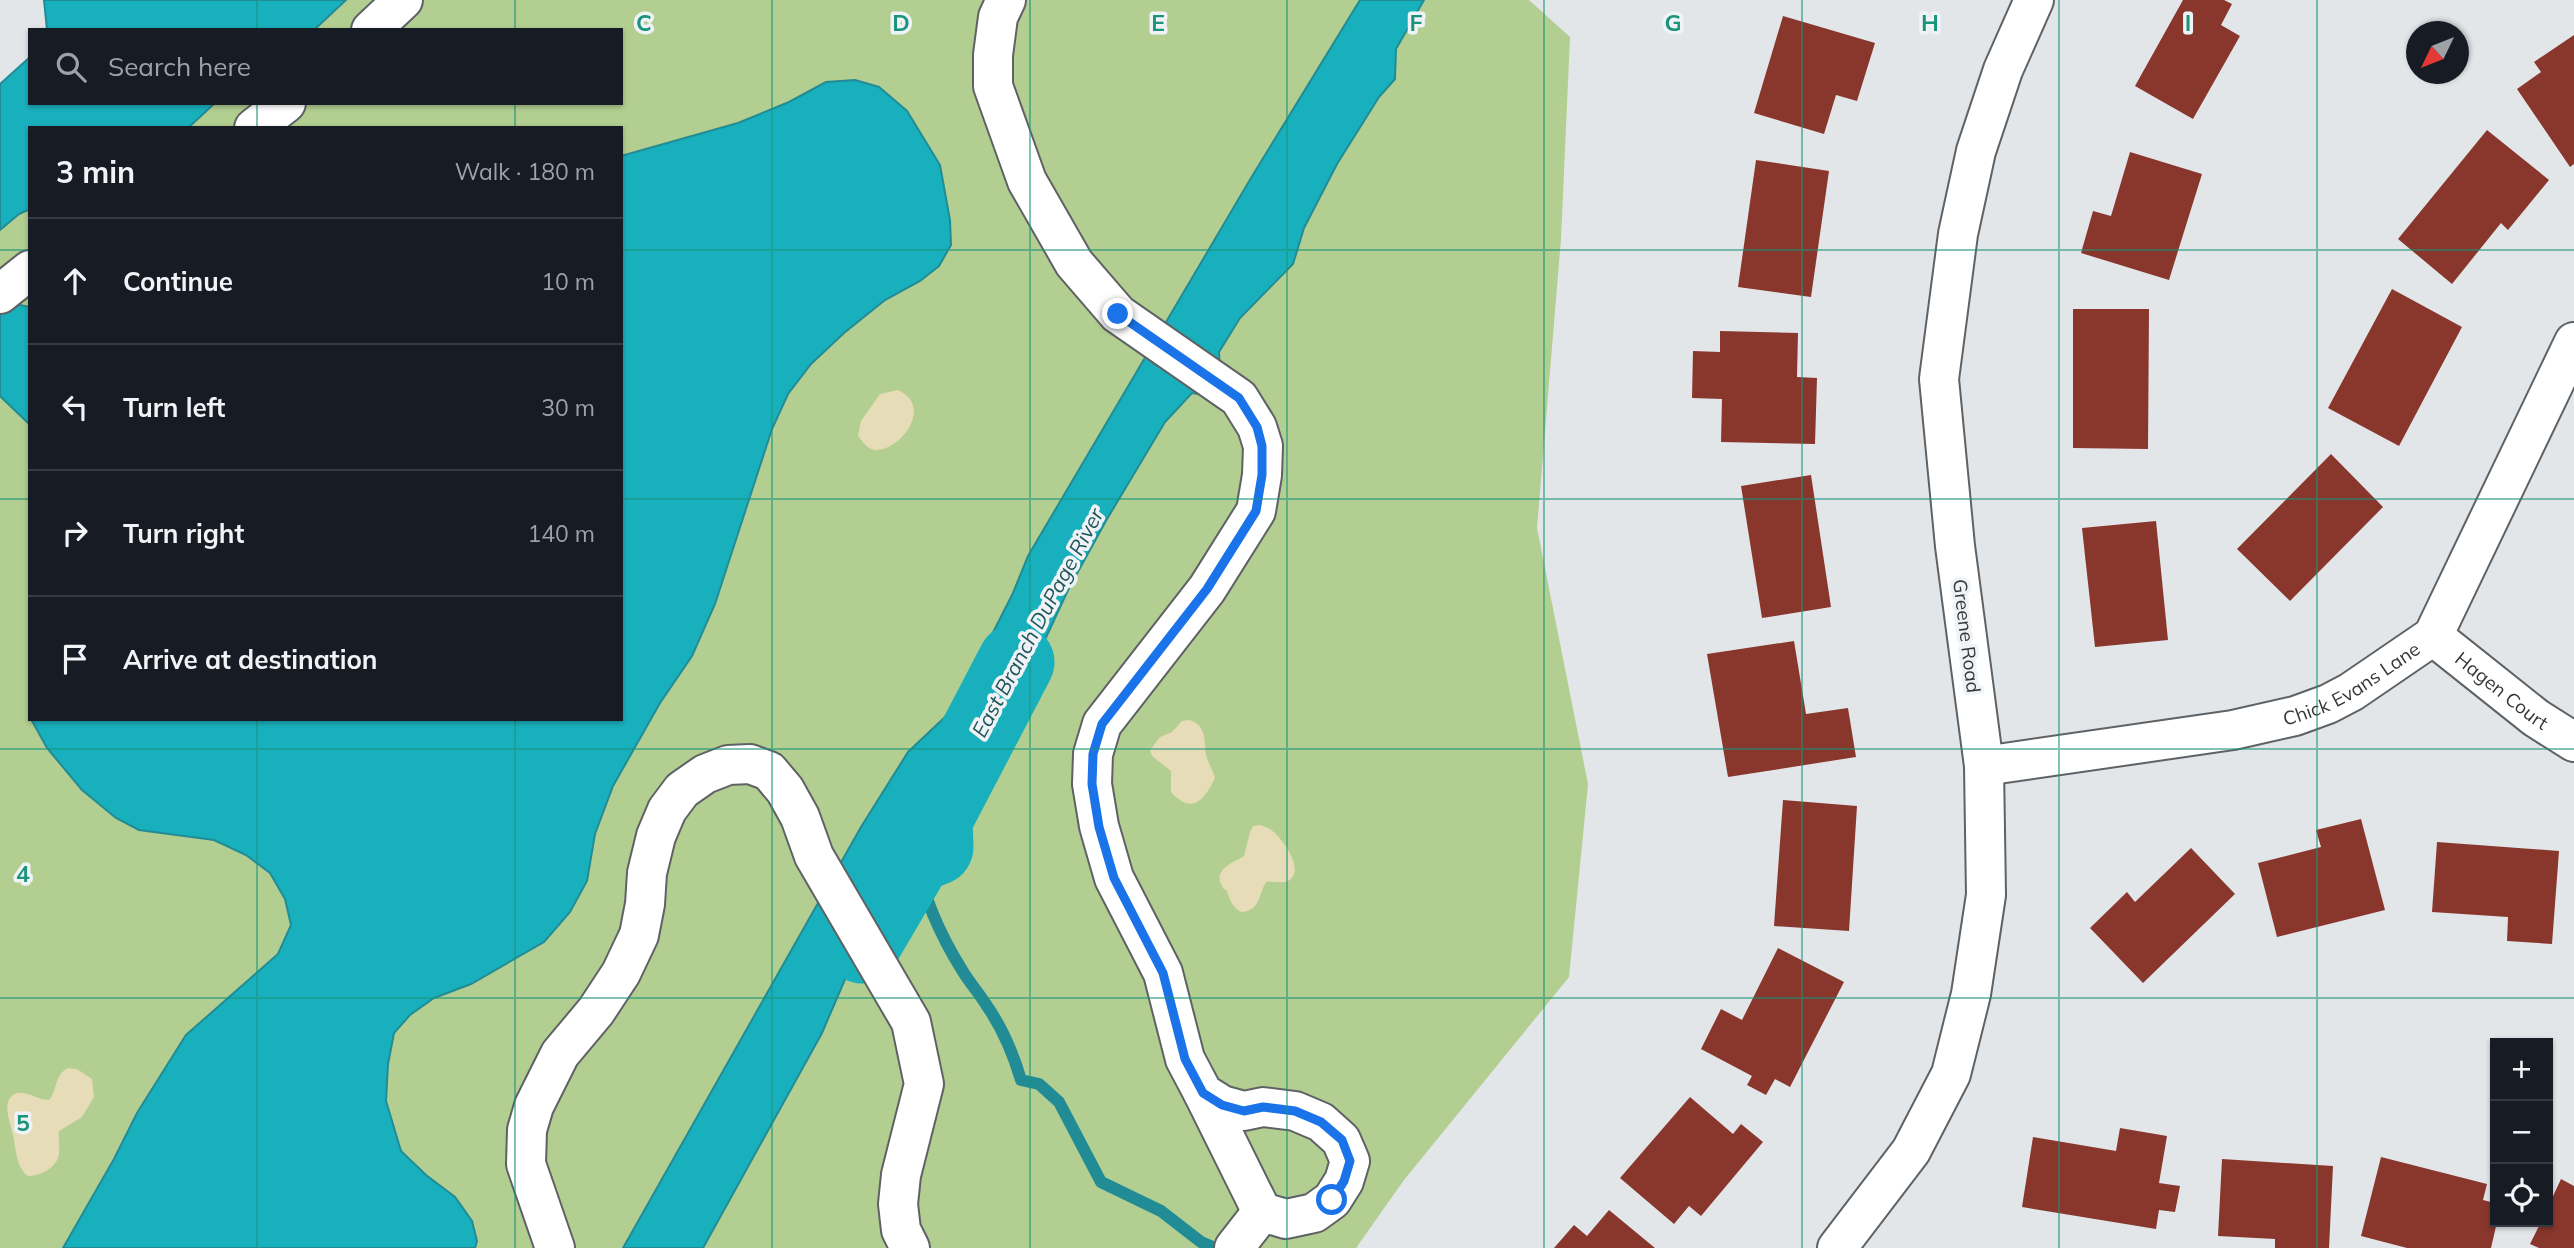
<!DOCTYPE html>
<html lang="en">
<head>
<meta charset="utf-8">
<style>
  :root { --surface:#171b24; --page:#242831; --text:#f1f3f6; --muted:#9ea1a6; --line:#363941 }
  body { margin:0; font-family:Mulish,sans-serif; background:var(--page); color:var(--text) }
  .controls { position:absolute; right:21px; bottom:21px; display:grid; overflow:hidden; border-radius:0px; box-shadow:0 2px 5px #0004 }
  .controls button { width:63px; height:63px; display:grid; place-items:center; padding:0; border:0; border-bottom:2px solid var(--line); background:var(--surface); color:var(--text); font:35px sans-serif }
  .compass { position:absolute; left:2406px; top:21px; width:63px; height:63px; border-radius:50%; background:var(--surface); box-shadow:0 2px 5px #0004; rotate:227deg }
  .stop { position:absolute; width:21px; height:21px; margin:-16px; border:5px solid #1a73e8; border-radius:50%; background:#fff }
  .stop.end { background:#1a73e8; border-color:#fff; box-shadow:0 2px 7px #0008 }
  .list { margin:0; padding:0; list-style:none }
  h2 { display:flex; justify-content:space-between; align-items:center; height:91px; margin:0; padding:0 28px; font-size:30px }
  h2 small { font-size:23px; font-weight:400; color:var(--muted) }
  .list li { display:grid; grid-template-columns:46px 1fr auto; gap:21px; align-items:center; box-sizing:border-box; height:126px; padding:0 28px; border-top:2px solid var(--line) }
  .list b { display:block; font-size:26px; white-space:nowrap }
  .list em { font-size:23px; font-style:normal; color:var(--muted) }
  .icon { flex:none; width:38px; height:38px; fill:none; stroke:currentColor; stroke-width:2; stroke-linecap:round; stroke-linejoin:round }
  .map { position:relative; flex:none; width:2574px; height:1248px; overflow:hidden }
  .search { position:absolute; background:var(--surface); box-shadow:0 2px 5px #0004; left:28px; top:28px; width:595px; height:77px; display:flex; align-items:center; gap:18px; box-sizing:border-box; padding:0 24px; border-radius:0px; color:var(--muted); font-size:26px }
  .panel { position:absolute; background:var(--surface); box-shadow:0 2px 5px #0004; left:28px; top:126px; width:595px; height:595px; border-radius:0px }
  .map>svg:first-child { display:block }
  .green { fill:#b2ce90 }
  .sand { fill:#e6dcb7 }
  .water { fill:#19b0bd; stroke:#218c95; stroke-width:2 }
  .lines { fill:none; stroke-linecap:round; stroke-linejoin:round }
  .stream { stroke:#218c95; stroke-width:12 }
  .river { stroke:#19b0bd; stroke-width:77 }
  .building { fill:#89372d }
  .minor-casing { stroke:#5f6265; stroke-width:42 }
  .minor { stroke:#fff; stroke-width:38 }
  .route { stroke:#1a73e8; stroke-width:9 }
  .grid { fill:none; stroke:#19937a; stroke-width:2; stroke-opacity:0.55 }
  .labels { text-anchor:middle; stroke-width:7; stroke-linejoin:round; paint-order:stroke }
  .street-label { font-size:19px; fill:#353738; stroke:#eff3f6 }
  .water-label { font-size:21px; font-style:italic; fill:#1d555a; stroke:#eff3f6 }
  .grid-label { font-size:23px; text-anchor:middle; font-weight:bold; fill:#19937a; stroke:#eff3f6; stroke-width:7; stroke-linejoin:round; paint-order:stroke }
</style>
</head>
<body>
<div class="map">
<svg width="2574" height="1248" viewBox="0 0 2574 1248">
  <rect width="100%" height="100%" fill="#e2e6e9"/>
  <!-- green -->
  <path class="green" d="M 346,0 L 1529,0 L 1570,37 L 1561,239 L 1537,528 L 1588,784 L 1569,977 L 1404,1180 L 1356,1248 L 0,1248 L 0,230 L 19,214 L 30,209 L 30,719 L 621,719 L 621,128 L 188,128 L 215,103 L 621,103 L 621,30 L 314,30 Z"/>
  <!-- sand -->
  <path class="sand" d="M 898,390 C 935,407 899,452 875,450 C 867,449 863,442 858,436 L 861,421 L 880,394 Z
    M 1190,720 C 1207,726 1204,741 1206,755 C 1208,763 1213,770 1215,778 C 1204,801 1192,815 1171,792 L 1171,771 L 1152,756 L 1150,750 L 1160,737 L 1172,732 L 1182,721 Z
    M 1260,825 C 1265,827 1270,828 1275,833 C 1284,842 1306,871 1288,881 C 1281,884 1273,881 1266,882 C 1258,896 1260,911 1241,912 C 1233,907 1231,903 1228,894 C 1223,884 1226,895 1221,884 C 1214,869 1234,862 1244,856 L 1250,832 L 1253,826 Z
    M 68,1068 L 77,1069 L 92,1079 L 94,1097 L 82,1117 L 59,1131 C 58,1139 60,1147 59,1154 C 57,1168 40,1176 28,1176 C 16,1167 16,1149 13,1135 C 10,1122 0,1099 17,1093 C 28,1091 38,1100 49,1100 C 58,1089 54,1075 68,1068 Z"/>
  <!-- water -->
  <path class="water" d="M 44,0 L 346,0 L 314,30 L 47,30 Z
    M 1360,0 L 1424,0 L 1396,49 L 1395,79 L 1379,97 L 1337,164 L 1304,228 L 1293,264 L 1240,318 L 1219,352 L 1220,369 L 1205,395 L 1192,393 L 1165,422 L 1107,519 L 1069,588 L 1023,687 L 972,746 L 934,819 L 935,847 L 915,855 L 889,913 L 852,963 L 822,1033 L 703,1248 L 623,1248 L 861,827 L 908,752 L 944,718 L 965,688 L 1013,593 L 1028,556 L 1251,178 Z
    M 30,57 L 30,103 L 215,103 L 188,128 L 30,128 L 30,209 L 19,214 L 0,230 L 0,84 Z
    M 855,80 L 879,87 L 907,111 L 940,165 L 950,220 L 951,245 L 939,266 L 920,281 L 885,300 L 844,333 L 811,364 L 788,394 L 772,429 L 715,604 L 692,656 L 660,703 L 613,786 L 595,834 L 587,881 L 570,912 L 544,942 L 471,984 L 434,998 L 410,1015 L 394,1033 L 388,1064 L 386,1101 L 401,1151 L 426,1175 L 455,1197 L 472,1221 L 477,1241 L 475,1248 L 63,1248 L 114,1159 L 137,1113 L 186,1035 L 278,954 L 291,925 L 285,899 L 270,873 L 246,855 L 214,840 L 139,830 L 116,818 L 82,790 L 47,748 L 31,719 L 621,719 L 621,156 L 738,123 L 789,102 L 826,82 Z
    M 0,286 L 20,305 L 30,307 L 30,425 L 0,396 Z"/>
  <g class="lines">
    <!-- stream -->
    <path class="stream" d="M 935,847 L 915,855 C 923,895 940,935 962,970 C 969,982 979,993 987,1006 C 1003,1029 1013,1053 1021,1080 L 1039,1084 L 1059,1102 L 1101,1182 L 1161,1211 L 1201,1242 L 1215,1248"/>
    <!-- river -->
    <path class="river" d="M 862,945 L 915,855 L 935,847 L 934,819 L 1016,662"/>
  </g>
  <!-- building -->
  <path class="building" d="M 2183,0 L 2224,0 L 2232,4 L 2221,25 L 2240,36 L 2193,119 L 2135,86 Z
    M 1783,16 L 1875,43 L 1857,101 L 1836,95 L 1824,134 L 1754,113 Z
    M 2574,35 L 2574,164 L 2570,167 L 2517,89 L 2541,72 L 2534,62 Z
    M 2487,130 L 2549,180 L 2508,230 L 2501,223 L 2452,284 L 2398,239 Z
    M 2130,152 L 2202,174 L 2169,280 L 2081,253 L 2093,211 L 2111,216 Z
    M 1756,160 L 1829,171 L 1811,297 L 1738,287 Z
    M 2392,289 L 2462,327 L 2399,446 L 2328,408 Z
    M 2073,309 L 2149,309 L 2148,449 L 2073,448 Z
    M 1720,331 L 1798,333 L 1797,377 L 1817,378 L 1815,444 L 1721,442 L 1722,399 L 1692,398 L 1693,351 L 1720,352 Z
    M 2331,454 L 2383,507 L 2290,601 L 2237,549 Z
    M 1811,475 L 1831,607 L 1762,618 L 1741,486 Z
    M 2156,521 L 2168,640 L 2095,647 L 2082,528 Z
    M 1794,641 L 1806,714 L 1848,708 L 1856,757 L 1728,777 L 1707,654 Z
    M 1783,800 L 1857,806 L 1849,931 L 1774,926 Z
    M 2361,819 L 2385,910 L 2277,937 L 2258,863 L 2321,847 L 2316,830 Z
    M 2437,842 L 2559,851 L 2552,944 L 2507,941 L 2508,917 L 2432,912 Z
    M 2191,848 L 2235,894 L 2143,983 L 2090,928 L 2127,892 L 2135,902 Z
    M 1778,948 L 1844,982 L 1790,1087 L 1775,1079 L 1766,1095 L 1747,1085 L 1752,1076 L 1701,1049 L 1721,1009 L 1742,1020 Z
    M 1690,1097 L 1733,1134 L 1741,1124 L 1763,1142 L 1701,1216 L 1689,1206 L 1674,1224 L 1620,1178 Z
    M 2120,1128 L 2167,1136 L 2159,1183 L 2180,1186 L 2175,1212 L 2159,1210 L 2156,1229 L 2022,1207 L 2033,1137 L 2116,1151 Z
    M 2381,1157 L 2487,1184 L 2483,1200 L 2495,1203 L 2495,1222 L 2497,1222 L 2491,1248 L 2407,1248 L 2361,1236 Z
    M 2222,1159 L 2333,1166 L 2329,1248 L 2275,1248 L 2275,1239 L 2218,1236 Z
    M 2561,1179 L 2574,1186 L 2574,1248 L 2539,1248 L 2530,1244 L 2541,1222 L 2548,1222 L 2548,1207 Z
    M 1609,1210 L 1655,1248 L 1554,1248 L 1574,1225 L 1587,1236 Z"/>
  <g class="lines">
    <!-- minor casing -->
    <g class="minor-casing">
      <g id="minor">
        <path d="M 1006,0 L 998,17 L 993,55 L 993,86 L 1027,181 L 1074,263 L 1118,314 L 1239,398 L 1257,427 L 1263,446 L 1262,475 L 1256,511 L 1207,589 L 1102,724 L 1093,754 L 1092,784 L 1099,826 L 1114,878 L 1163,973 L 1185,1059 L 1203,1093 L 1222,1105 L 1244,1111 L 1263,1107 L 1295,1111 L 1321,1122 L 1341,1140 L 1350,1161 L 1344,1181 L 1332,1200 L 1314,1213 L 1286,1219 L 1262,1212 L 1234,1248"/>
        <path d="M 371,30 L 403,0"/>
        <path d="M 254,128 L 286,103"/>
        <path d="M 0,294 L 30,270"/>
        <path id="s1" d="M 2433,636 L 2536,718 L 2574,742"/>
        <path id="s2" d="M 1984,766 L 2233,730 L 2295,716 L 2328,704 L 2351,692 L 2433,636 L 2574,342"/>
        <path d="M 1203,1093 L 1262,1212"/>
        <path d="M 555,1248 L 526,1164 L 527,1130 L 534,1106 L 560,1054 L 596,1011 L 621,973 L 639,935 L 645,904 L 647,873 L 656,836 L 667,810 L 682,790 L 705,774 L 728,765 L 750,764 L 769,771 L 785,790 L 800,817 L 814,856 L 911,1022 L 924,1084 L 901,1175 L 898,1204 L 901,1230 L 910,1248"/>
        <path d="M 1837,1248 L 1911,1151 L 1951,1074 L 1971,994 L 1986,895 L 1984,766 L 1955,546 L 1939,379 L 1958,234 L 1976,151 L 2003,70 L 2034,0"/>
      </g>
    </g>
    <!-- minor -->
    <use href="#minor" class="minor"/>
  </g>
  <g class="lines">
    <!-- route -->
    <path class="route" d="M 1118,314 L 1239,398 L 1257,427 L 1262,446 L 1262,475 L 1256,511 L 1207,589 L 1102,724 L 1093,754 L 1092,784 L 1099,827 L 1114,878 L 1163,973 L 1185,1059 L 1203,1093 L 1222,1105 L 1244,1111 L 1263,1107 L 1295,1111 L 1321,1122 L 1342,1140 L 1350,1161 L 1344,1181 L 1332,1200"/>
  </g>
  <!-- grid -->
  <path class="grid" d="M 257,0 L 257,30M 515,0 L 515,30M 772,0 L 772,1248M 1030,0 L 1030,1248M 1287,0 L 1287,1248M 1544,0 L 1544,1248M 1802,0 L 1802,1248M 2059,0 L 2059,1248M 2317,0 L 2317,1248M 257,103 L 257,128M 515,103 L 515,128M 0,250 L 30,250M 621,250 L 2574,250M 0,499 L 30,499M 621,499 L 2574,499M 257,719 L 257,1248M 515,719 L 515,1248M 0,749 L 2574,749M 0,998 L 2574,998"/>
  <g class="labels">
    <!-- street labels -->
    <g class="street-label">
      <text transform="translate(1967 636) rotate(83)" y="7">Greene Road</text>
      <text dy="7" stroke="none"><textPath href="#s2" startOffset="380">Chick Evans Lane</textPath></text>
      <text dy="7" stroke="none"><textPath href="#s1" startOffset="88">Hagen Court</textPath></text>
    </g>
    <!-- water labels -->
    <g class="water-label">
      <text transform="translate(1038 623) rotate(-62)" y="7">East Branch DuPage River</text>
    </g>
  </g>
  <g class="grid-label">
    <text x="644" y="31">C</text>
    <text x="901" y="31">D</text>
    <text x="1158" y="31">E</text>
    <text x="1416" y="31">F</text>
    <text x="1673" y="31">G</text>
    <text x="1930" y="31">H</text>
    <text x="2188" y="31">I</text>
    <text x="23" y="882">4</text>
    <text x="23" y="1131">5</text>
  </g>
</svg>
<div class="controls">
<button>+</button>
<button>−</button>
<button><svg class="icon" aria-label="locate" viewBox="0 0 24 24"><circle cx="12" cy="12" r="6"/><path d="M12 2v4M12 18v4M2 12h4M18 12h4"/></svg></button>
</div>
<svg class="compass" viewBox="-18 -18 36 36"><path d="M0-13l5 13h-10z" fill="#e53935"/><path d="M0 13l5-13h-10z" fill="#9ea1a6"/></svg>
<div class="stop" style="left:1332px;top:1200px"></div>
<div class="stop end" style="left:1118px;top:314px"></div>
<div class="search"><svg class="icon" aria-label="search" viewBox="0 0 24 24"><circle cx="10" cy="10" r="6"/><path d="M15 15l6 6"/></svg>Search here</div>
<section class="panel">
<h2>3 min<small>Walk · 180 m</small></h2>
<ul class="list">
<li><svg class="icon" aria-label="ahead" viewBox="0 0 24 24"><path d="M12 20V5M6 11l6-6 6 6"/></svg><div><b>Continue</b></div><em>10 m</em></li>
<li><svg class="icon" aria-label="left" viewBox="0 0 24 24"><path d="M17 20v-9H6M10 6l-5 5 5 5"/></svg><div><b>Turn left</b></div><em>30 m</em></li>
<li><svg class="icon" aria-label="right" viewBox="0 0 24 24"><path d="M7 20v-9h11M14 6l5 5-5 5"/></svg><div><b>Turn right</b></div><em>140 m</em></li>
<li><svg class="icon" aria-label="arrive" viewBox="0 0 24 24"><path d="M6 21V4h12l-3 4 3 4H6"/></svg><div><b>Arrive at destination</b></div></li>
</ul>
</section>
</div>
</body>
</html>
